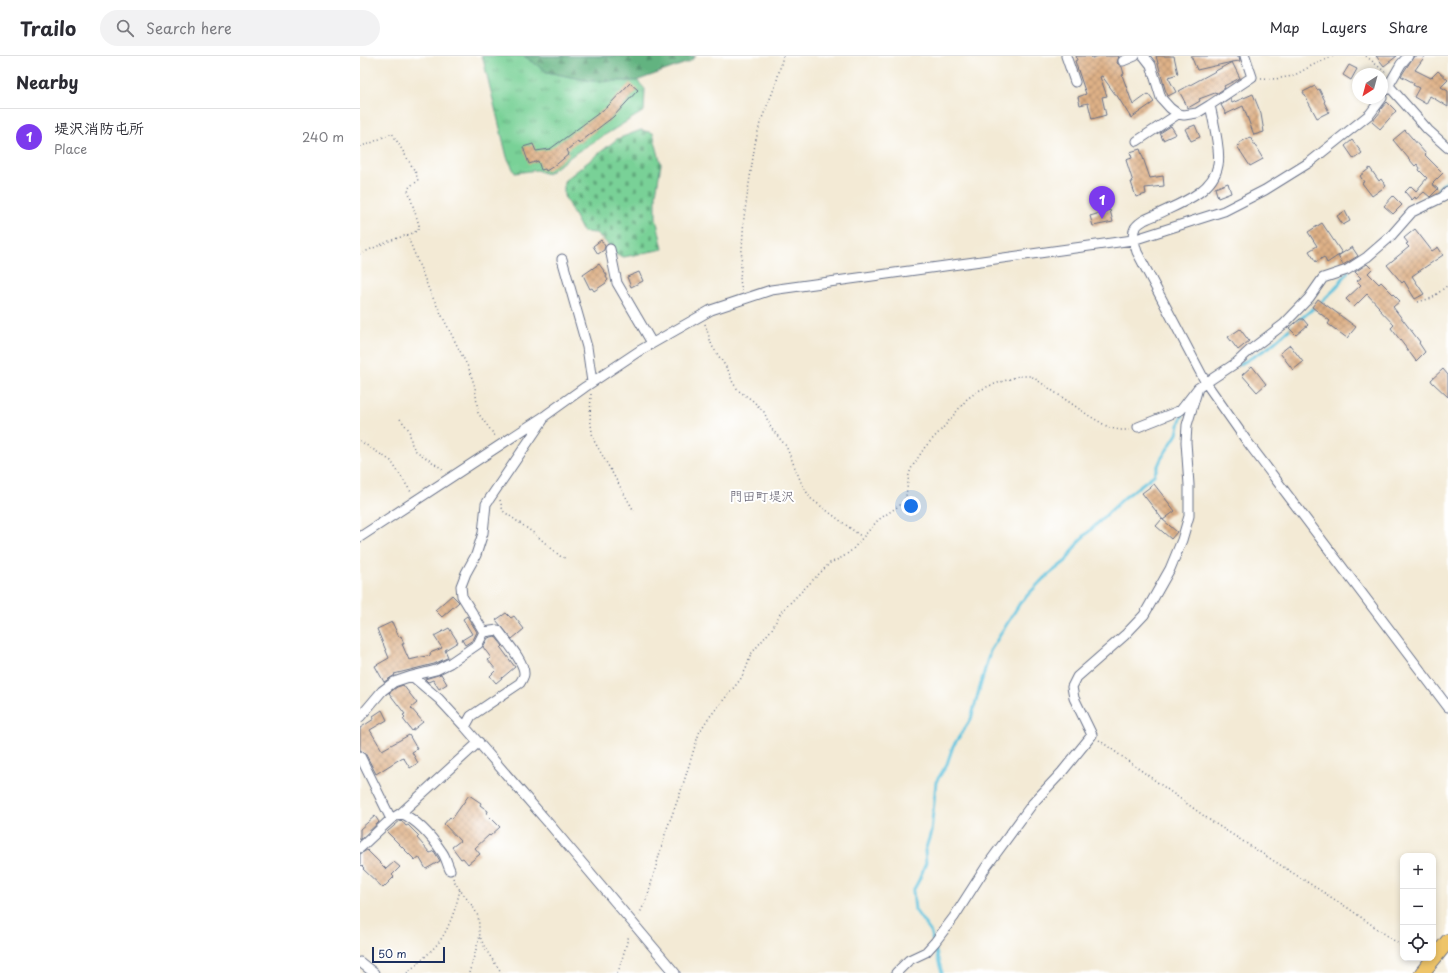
<!DOCTYPE html>
<html lang="en">
<head>
<meta charset="utf-8">
<style>
  :root { --surface:#fff; --page:#f2f2f3; --text:#2b2b33; --muted:#7c7c81; --line:#e1e1e2; --accent:#7c3aed }
  body { margin:0; font-family:"Playpen Sans","Klee One",sans-serif; background:var(--page); color:var(--text) }
  .controls { position:absolute; right:12px; bottom:12px; display:grid; overflow:hidden; border-radius:8px; box-shadow:0 2px 6px #0003 }
  .controls button { width:36px; height:36px; display:grid; place-items:center; padding:0; border:0; border-bottom:1px solid var(--line); background:var(--surface); color:var(--text); font:20px sans-serif }
  .compass { position:absolute; left:992px; top:12px; width:36px; height:36px; border-radius:50%; background:var(--surface); box-shadow:0 2px 6px #0003; rotate:216deg }
  .scale { position:absolute; left:12px; bottom:10px; width:73px; box-sizing:border-box; padding-left:4px; border:2px solid #1b2f5e; border-top:0; font-size:11px; line-height:14px; white-space:nowrap; color:#1b2f5e; -webkit-text-stroke:3px #fff; paint-order:stroke }
  .you { position:absolute; left:551px; top:450px; width:14px; height:14px; margin:-10px; border:3px solid #fff; border-radius:50%; background:#1a73e8; box-shadow:0 0 0 6px #1a73e833 }
  .badge { display:grid; place-items:center; width:26px; height:26px; border-radius:50%; background:var(--accent); color:#fff; font-size:13px; font-weight:700 }
  .pin { position:absolute; translate:-50% -33px; filter:drop-shadow(0 1px 2px #0008) }
  .pin::after { content:''; position:absolute; top:21px; width:14px; height:12px; background:inherit; clip-path:polygon(0 0,100% 0,50% 100%) }
  .list { margin:0; padding:0; list-style:none }
  h2 { display:flex; justify-content:space-between; align-items:center; height:52px; margin:0; padding:0 16px; font-size:17px }
  h2 small { font-size:13px; font-weight:400; color:var(--muted) }
  .list li { display:grid; grid-template-columns:26px 1fr auto; gap:12px; align-items:center; box-sizing:border-box; height:56px; padding:0 16px; border-top:1px solid var(--line) }
  .list b { display:block; font-size:15px; white-space:nowrap }
  .list p { margin:0; font-size:13px; white-space:nowrap; color:var(--muted) }
  .list em { font-size:13px; font-style:normal; color:var(--muted) }
  .icon { flex:none; width:22px; height:22px; fill:none; stroke:currentColor; stroke-width:2; stroke-linecap:round; stroke-linejoin:round }
  .map { position:relative; flex:none; width:1088px; height:917px; overflow:hidden }
  header { display:flex; align-items:center; gap:24px; box-sizing:border-box; height:56px; padding:0 20px; background:var(--surface); border-bottom:1px solid var(--line) }
  header strong { font-size:19px }
  nav { display:flex; gap:22px; margin-inline-start:auto; font-size:14px }
  .search { width:280px; height:36px; background:var(--page); display:flex; align-items:center; gap:10px; box-sizing:border-box; padding:0 14px; border-radius:22px; color:var(--muted); font-size:15px }
  main { display:flex }
  aside { flex:1; background:var(--surface) }
  .map>svg:first-child { display:block }
  .grass { fill:url(#grass-tufts); stroke:#4a807a }
  .forest { fill:url(#forest-firs); stroke:#3e716f }
  .cemetery { fill:url(#cemetery-stones); stroke:#4a807a }
  .lines { fill:none; stroke-linecap:round; stroke-linejoin:round }
  .stream { stroke:#60c3de; stroke-width:3 }
  .building { fill:url(#building-cross-hatch) }
  .minor-casing { stroke:#677088; stroke-width:11 }
  .highway-casing { stroke:#677088; stroke-width:16 }
  .path { stroke:#677088; stroke-width:1.5; stroke-dasharray:1 3; stroke-linecap:butt }
  .minor { stroke:#fff; stroke-width:9 }
  .highway { stroke:#eec469; stroke-width:14 }
  .labels { text-anchor:middle; stroke-width:4; stroke-linejoin:round; paint-order:stroke }
  .quarter-label { font-size:13px; fill:#5f5c6c; stroke:#fff }
</style>
</head>
<body>
<header>
<strong>Trailo</strong>
<div class="search"><svg class="icon" aria-label="search" viewBox="0 0 24 24"><circle cx="10" cy="10" r="6"/><path d="M15 15l6 6"/></svg>Search here</div>
<nav><a>Map</a><a>Layers</a><a>Share</a></nav>
</header>
<main>
<aside>
<h2>Nearby<small></small></h2>
<ul class="list">
<li><span class="badge">1</span><div><b>堤沢消防屯所</b><p>Place</p></div><em>240 m</em></li>
</ul>
</aside>
<div class="map">
<svg width="1088" height="917" viewBox="0 0 1088 917">
  <defs>
    <pattern id="grass-tufts" width="24" height="20" patternUnits="userSpaceOnUse"><rect width="24" height="20" fill="#79d197"/><path d="M3 7l-1-3M5 7V3M7 7l1-3M15 17l-1-3M17 17v-4M19 17l1-3" fill="none" stroke="#62aa7e"/></pattern>
    <pattern id="forest-firs" width="22" height="20" patternUnits="userSpaceOnUse"><rect width="22" height="20" fill="#62b380"/><path d="M5 1l3.5 6h-7zM16 11l3.5 6h-7z" fill="#50926c"/></pattern>
    <pattern id="cemetery-stones" width="16" height="16" patternUnits="userSpaceOnUse"><rect width="16" height="16" fill="#79d197"/><path d="M2 7V4a2 2 0 0 1 4 0v3zM10 15v-3a2 2 0 0 1 4 0v3z" fill="#62aa7e"/></pattern>
    <pattern id="building-cross-hatch" width="8" height="8" patternUnits="userSpaceOnUse"><rect width="8" height="8" fill="#deb086"/><path d="M0 0l8 8M0 8l8-8" fill="none" stroke="#b39071"/></pattern>
  </defs>
  <rect width="100%" height="100%" fill="#fff"/>
  <filter id="ink" filterUnits="userSpaceOnUse"><feTurbulence type="fractalNoise" baseFrequency=".025" numOctaves="2"/><feDisplacementMap in="SourceGraphic" scale="8" xChannelSelector="R" yChannelSelector="G"/><feConvolveMatrix kernelMatrix="1 2 1 2 8 2 1 2 1" color-interpolation-filters="sRGB"/></filter>
  <filter id="wash" filterUnits="userSpaceOnUse"><feTurbulence type="fractalNoise" baseFrequency=".012" numOctaves="4" result="noise"/><feDisplacementMap in="SourceGraphic" scale="16" xChannelSelector="R" yChannelSelector="G"/><feGaussianBlur stdDeviation="0.9" result="paint"/><feColorMatrix in="noise" values="0 0 0 0 0 0 0 0 0 0 0 0 0 0 0 0 0 1.4 0 .05"/><feComposite in="paint" operator="in"/></filter>
  <g filter="url(#wash)">
    <rect width="100%" height="100%" fill="#f3ead5"/>
    <!-- grass -->
    <path class="grass" d="M 121,0 L 254,0 L 285,33 L 284,55 L 217,96 L 187,118 L 181,116 L 177,114 L 155,117 L 147,101 L 123,3 Z"/>
    <!-- forest -->
    <path class="forest" d="M 164,0 L 336,0 L 329,6 L 276,25 L 230,25 L 187,16 Z"/>
    <!-- cemetery -->
    <path class="cemetery" d="M 281,74 L 293,77 L 301,108 L 296,138 L 296,162 L 303,193 L 264,201 L 256,199 L 245,185 L 236,177 L 223,176 L 204,140 L 204,125 L 257,83 Z"/>
    <g class="lines">
      <!-- stream -->
      <path class="stream" d="M 1076,135 L 1088,124
        M 1062,147 L 1072,139
        M 960,247 L 974,234 L 988,216
        M 938,265 L 955,251
        M 879,309 L 908,292 L 933,270
        M 582,917 L 570,875 L 555,854 L 553,835 L 559,824 L 566,807 L 565,795 L 571,776 L 576,726 L 587,708 L 593,690 L 611,663 L 630,595 L 660,547 L 683,523 L 706,505 L 719,485 L 764,442 L 794,419 L 801,403 L 817,378 L 820,365 L 825,354"/>
    </g>
    <g id="blocks">
      <!-- building -->
      <path class="building" d="M 716,0 L 731,0 L 732,2 L 739,0 L 759,0 L 757,7 L 762,11 L 764,18 L 762,19 L 773,49 L 788,38 L 794,46 L 771,62 L 756,38 L 755,38 L 742,20 L 740,21 L 747,40 L 742,41 L 746,59 L 732,63 L 728,47 L 720,49 L 718,41 L 726,38 L 715,5 L 717,4 Z
        M 796,0 L 814,0 L 818,18 L 808,21 L 816,36 L 808,40 L 805,33 Z
        M 831,0 L 879,0 L 880,5 L 872,6 L 880,22 L 864,30 L 865,32 L 856,38 L 855,37 L 839,43 L 840,45 L 828,52 L 819,35 L 872,6 L 837,14 Z
        M 1016,0 L 1037,0 L 1024,10 Z
        M 1054,0 L 1065,0 L 1055,14 L 1071,22 L 1078,15 L 1088,24 L 1081,31 L 1088,35 L 1088,51 L 1070,40 L 1066,48 L 1054,41 L 1059,32 L 1053,29 L 1054,27 L 1041,20 Z
        M 989,9 L 997,13 L 991,24 L 983,19 Z
        M 270,27 L 278,34 L 253,61 L 219,87 L 218,85 L 207,94 L 209,98 L 197,108 L 186,115 L 185,113 L 181,114 L 178,105 L 169,108 L 163,91 L 173,88 L 176,95 L 190,93 L 247,51 Z
        M 955,30 L 957,34 L 959,33 L 965,45 L 964,46 L 969,56 L 957,62 L 943,36 Z
        M 893,38 L 901,58 L 904,76 L 894,79 L 883,50 L 866,58 L 861,49 L 870,43 L 872,47 Z
        M 1027,46 L 1036,55 L 1020,73 L 1012,66 L 1021,55 L 1020,54 Z
        M 835,69 L 840,81 L 831,85 L 825,73 Z
        M 811,70 L 816,78 L 803,84 L 800,77 Z
        M 1045,74 L 1066,98 L 1065,99 L 1083,117 L 1072,128 L 1078,133 L 1070,141 L 1064,136 L 1056,143 L 1055,141 L 1052,144 L 1045,136 L 1051,130 L 1056,135 L 1067,122 L 1059,114 L 1060,112 L 1057,108 L 1055,110 L 1033,84 Z
        M 890,81 L 903,103 L 890,110 L 877,90 L 880,89 L 879,87 Z
        M 992,84 L 1002,97 L 994,103 L 985,90 Z
        M 780,93 L 790,122 L 803,120 L 804,130 L 785,132 L 786,138 L 776,141 L 771,126 L 773,126 L 766,104 L 772,102 L 770,96 Z
        M 1010,112 L 1019,125 L 1021,123 L 1026,130 L 1012,140 L 1002,127 L 1004,126 L 1000,120 Z
        M 868,127 L 871,137 L 858,142 L 855,132 Z
        M 1033,140 L 1042,149 L 1033,158 L 1024,150 Z
        M 750,154 L 753,166 L 733,170 L 730,160 Z
        M 985,155 L 990,165 L 983,169 L 977,160 Z
        M 962,167 L 982,197 L 967,207 L 964,201 L 956,206 L 949,195 L 957,190 L 948,176 Z
        M 1055,173 L 1072,195 L 1078,191 L 1083,199 L 1052,220 L 1064,238 L 1055,243 L 1044,225 L 1042,227 L 1027,209 L 1049,191 L 1046,188 L 1048,187 L 1044,182 Z
        M 241,184 L 245,190 L 244,194 L 238,198 L 233,190 Z
        M 992,191 L 998,200 L 983,209 L 978,200 Z
        M 239,208 L 247,219 L 246,221 L 248,224 L 246,226 L 246,227 L 234,235 L 232,232 L 230,233 L 223,219 Z
        M 1007,208 L 1012,213 L 1008,217 L 1019,228 L 1021,226 L 1040,245 L 1033,251 L 1060,286 L 1059,287 L 1065,296 L 1056,305 L 1031,272 L 1034,269 L 1018,252 L 1019,251 L 1007,238 L 994,251 L 986,243 L 1001,229 L 997,225 L 1001,222 L 995,216 Z
        M 279,216 L 283,225 L 271,231 L 267,221 Z
        M 958,243 L 996,271 L 987,282 L 968,268 L 970,265 L 952,251 Z
        M 940,263 L 943,263 L 948,269 L 936,279 L 929,272 Z
        M 880,273 L 889,285 L 878,294 L 868,281 Z
        M 930,289 L 943,306 L 933,314 L 920,297 Z
        M 892,310 L 906,328 L 897,336 L 882,319 Z
        M 1083,313 L 1088,319 L 1088,341 L 1072,326 L 1071,324 Z
        M 794,428 L 815,455 L 803,464 L 782,437 Z
        M 802,463 L 817,476 L 811,483 L 796,470 Z
        M 92,539 L 99,546 L 82,561 L 75,554 Z
        M 146,557 L 151,562 L 154,560 L 164,573 L 152,583 L 136,564 Z
        M 107,560 L 117,576 L 113,584 L 105,589 L 102,584 L 112,578 L 103,563 Z
        M 32,566 L 39,581 L 41,580 L 44,588 L 42,588 L 49,604 L 71,599 L 70,597 L 82,592 L 74,580 L 89,572 L 98,586 L 85,594 L 88,601 L 87,602 L 74,608 L 34,618 L 35,619 L 24,626 L 15,610 L 29,602 L 17,573 Z
        M 135,580 L 143,590 L 141,592 L 155,611 L 136,627 L 130,620 L 136,614 L 128,604 L 131,602 L 123,591 L 128,582 Z
        M 81,618 L 87,628 L 79,633 L 73,624 L 68,626 L 65,623 Z
        M 43,629 L 57,647 L 51,652 L 63,666 L 52,675 L 43,663 L 45,661 L 43,659 L 45,658 L 29,637 L 37,631 Z
        M 22,654 L 27,664 L 10,674 L 22,694 L 49,679 L 57,693 L 52,696 L 58,707 L 50,712 L 43,701 L 16,718 L 5,697 L 0,694 L 0,672 L 14,663 L 13,660 Z
        M 109,739 L 121,747 L 120,749 L 128,755 L 127,758 L 140,771 L 130,780 L 129,779 L 115,792 L 120,798 L 108,808 L 103,802 L 101,803 L 92,791 L 100,785 L 84,768 L 90,761 L 92,763 Z
        M 15,760 L 19,766 L 0,784 L 0,773 Z
        M 41,764 L 46,770 L 48,769 L 59,780 L 57,782 L 70,797 L 74,795 L 80,805 L 66,813 L 59,801 L 55,804 L 27,776 Z
        M 7,794 L 26,813 L 34,806 L 40,811 L 32,819 L 34,821 L 23,832 L 3,813 L 4,812 L 0,808 L 0,798 Z"/>
    </g>
  </g>
  <g filter="url(#ink)">
    <use href="#blocks" fill-opacity="0" stroke="#677088" stroke-width="1"/>
    <g class="lines">
      <!-- minor casing -->
      <g class="minor-casing">
        <path id="minor" d="M 706,0 L 715,26
          M 784,0 L 791,9 L 801,42 L 810,52 L 818,58 L 824,59 L 837,57 L 850,49
          M 885,0 L 892,21 L 850,49 C 853,64 861,95 858,109 C 853,137 818,148 796,159 C 788,162 780,165 775,172 C 771,179 775,188 777,196 L 846,327 L 886,384 L 1088,651
          M 763,5 L 775,0
          M 1029,30 L 1068,74 L 1088,92
          M 1026,34 L 1041,8 L 1048,0
          M 777,85 L 818,58
          M 250,193 L 257,227 L 292,287
          M 202,203 L 227,291 L 232,326
          M 183,364 L 126,448 L 123,477 L 116,499 L 106,517 L 101,530 L 102,540 L 124,576 L 118,588 L 90,607 L 76,614 L 52,620 L 79,643 L 105,671 L 191,770 L 315,917
          M 778,371 L 821,354 L 838,332 L 876,307 L 890,294 L 924,268 L 949,242 L 963,222 L 987,214 L 1007,201 L 1030,181 L 1052,156 L 1083,141 L 1088,136
          M 0,481 L 186,359 L 225,331 L 279,295 L 351,254 L 411,234 L 773,184 L 864,155 L 905,134 L 950,106 L 1010,58 L 1022,42
          M 0,661 L 22,635 L 34,626 L 52,620
          M 105,671 L 111,660 L 160,627 C 161,625 164,621 164,618 C 165,606 145,584 138,574 L 124,576
          M 0,700 L 31,763
          M 41,757 L 119,686
          M 0,792 L 31,763 L 41,757 C 58,765 72,781 82,796 C 86,801 87,808 90,814
          M 0,906 L 14,917
          M 536,917 L 549,904 L 566,896 L 575,886 L 594,861 L 626,811 L 673,747 L 702,716 L 732,679 L 714,642 L 712,631 L 717,621 L 765,579 L 784,559 L 810,513 L 822,484 L 829,460 L 829,429 L 826,386 L 827,369 L 838,332"/>
      </g>
      <!-- highway casing -->
      <g class="highway-casing">
        <path id="highway" d="M 1062,917 L 1088,885"/>
      </g>
      <!-- path -->
      <path class="path" d="M 1006,0 L 1025,16
        M 901,22 L 915,23 L 933,20 L 953,9 L 974,0
        M 0,90 L 9,88 L 32,77 L 56,117 L 58,125 L 50,130 L 48,134 L 59,169 L 58,174 L 53,177 L 29,185 L 0,198
        M 47,179 L 70,236 L 109,313 L 115,331 L 118,357 L 135,380
        M 382,235 L 380,224 L 384,161 L 395,88 L 400,67 L 416,28 L 423,0
        M 1058,246 L 1072,242 L 1088,229
        M 345,268 L 352,290 L 368,314 L 373,327 L 379,335 L 392,344 L 404,356 L 411,372 L 426,390 L 441,426 L 450,442 L 502,481
        M 231,338 L 230,361 L 233,383 L 274,455
        M 40,363 L 49,374 L 52,389 L 56,395 L 84,414
        M 0,385 L 31,405 L 51,436
        M 140,444 L 143,455 L 175,478 L 200,500 L 207,503
        M 739,684 L 851,765 L 988,852 L 1043,891
        M 93,822 C 99,836 111,845 117,858 C 120,865 118,873 120,880 C 124,893 134,906 142,917
        M 279,859 L 287,842 L 306,775 L 321,735 L 339,677 L 347,664 L 380,624 L 386,613 L 391,598 L 412,573 L 421,556 L 470,507 L 483,501 L 492,494 L 518,464 L 540,449 L 544,445 L 546,440 L 549,418 L 552,411 L 565,391 L 582,373 L 607,343 L 618,335 L 629,330 L 659,320 L 671,320 L 731,361 L 750,372 L 760,374 L 769,374
        M 47,917 C 58,907 70,897 79,886 C 89,873 97,849 100,833
        M 109,917 L 120,880
        M 258,917 L 269,879"/>
      <!-- minor -->
      <use href="#minor" class="minor"/>
      <!-- highway -->
      <use href="#highway" class="highway"/>
    </g>
  </g>
  <g class="labels">
    <!-- quarter labels -->
    <g class="quarter-label">
      <text x="402" y="445">門田町堤沢</text>
    </g>
  </g>
</svg>
<div class="controls">
<button>+</button>
<button>−</button>
<button><svg class="icon" aria-label="locate" viewBox="0 0 24 24"><circle cx="12" cy="12" r="6"/><path d="M12 2v4M12 18v4M2 12h4M18 12h4"/></svg></button>
</div>
<svg class="compass" viewBox="-18 -18 36 36"><path d="M0-13l5 13h-10z" fill="#e53935"/><path d="M0 13l5-13h-10z" fill="#7c7c81"/></svg>
<div class="scale">50 m</div>
<div class="you"></div>
<div class="pin badge" style="left:742px;top:163px">1</div>
</div>
</main>
</body>
</html>
